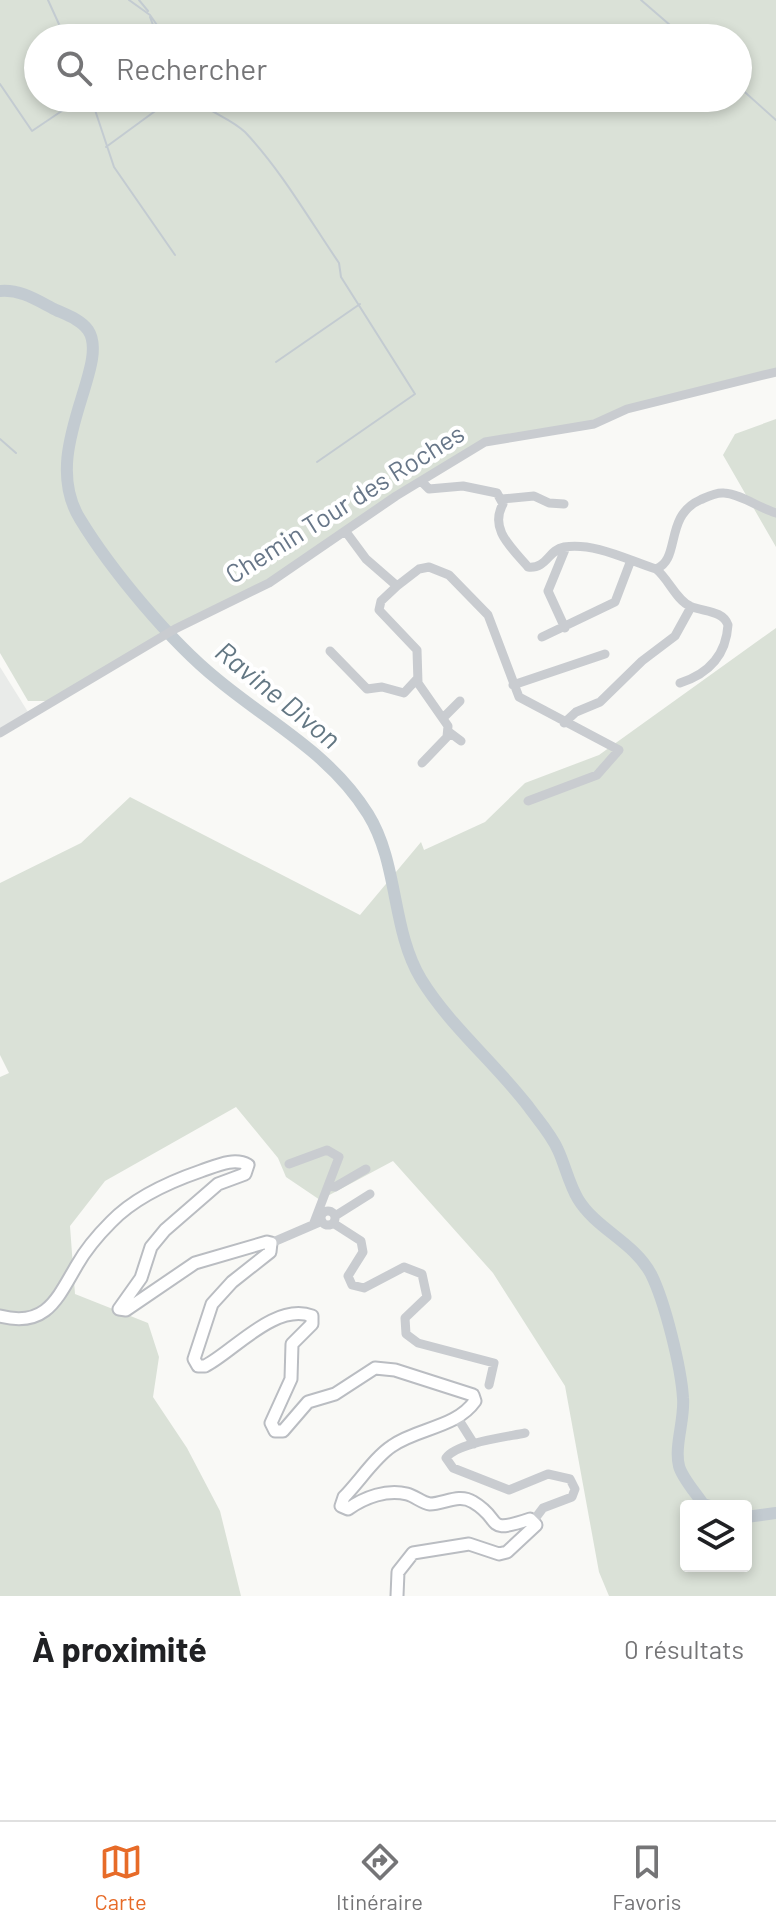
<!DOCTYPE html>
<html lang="fr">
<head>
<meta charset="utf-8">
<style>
  :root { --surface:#fff; --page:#f2f2f2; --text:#202124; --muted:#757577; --line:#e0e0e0; --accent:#e76b28 }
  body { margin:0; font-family:Barlow,sans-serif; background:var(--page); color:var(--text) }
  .controls { position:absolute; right:24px; bottom:24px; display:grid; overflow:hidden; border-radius:8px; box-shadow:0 4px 12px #0003 }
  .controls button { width:72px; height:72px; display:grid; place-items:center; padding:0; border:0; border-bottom:2px solid var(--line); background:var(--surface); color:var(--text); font:40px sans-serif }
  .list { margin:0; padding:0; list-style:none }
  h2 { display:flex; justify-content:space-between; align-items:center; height:104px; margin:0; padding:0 32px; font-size:34px }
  h2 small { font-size:26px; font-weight:400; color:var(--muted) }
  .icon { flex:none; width:44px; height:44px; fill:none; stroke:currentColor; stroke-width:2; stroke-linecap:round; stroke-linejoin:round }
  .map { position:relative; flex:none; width:776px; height:1596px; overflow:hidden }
  .search { position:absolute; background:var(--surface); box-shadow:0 4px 12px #0003; left:24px; right:24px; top:24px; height:88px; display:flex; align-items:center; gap:20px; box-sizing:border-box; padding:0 28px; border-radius:44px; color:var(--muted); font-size:30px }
  .sheet { height:224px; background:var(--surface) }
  nav { display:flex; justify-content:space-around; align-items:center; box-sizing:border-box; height:112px; border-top:2px solid var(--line); background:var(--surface); font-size:22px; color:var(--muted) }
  nav a { display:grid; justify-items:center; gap:4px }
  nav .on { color:var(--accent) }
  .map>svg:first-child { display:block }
  .built { fill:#e9ebe9 }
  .green { fill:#dae1d7; fill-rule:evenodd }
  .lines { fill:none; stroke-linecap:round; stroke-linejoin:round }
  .stream { stroke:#c3cbd1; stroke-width:2 }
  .river { stroke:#c3cbd1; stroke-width:12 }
  .major-casing { stroke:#babdc2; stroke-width:15 }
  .minor { stroke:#c9ccd0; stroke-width:9 }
  .major { stroke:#fff; stroke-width:11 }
  .labels { text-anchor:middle; stroke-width:8; stroke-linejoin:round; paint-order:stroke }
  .street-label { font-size:26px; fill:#677688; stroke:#fff }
  .water-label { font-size:28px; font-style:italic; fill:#637783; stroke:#fff }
</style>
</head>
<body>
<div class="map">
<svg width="776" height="1596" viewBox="0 0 776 1596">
  <rect width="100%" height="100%" fill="#f9f9f6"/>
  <!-- built -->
  <path class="built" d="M 0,667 L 28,712 L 0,728 Z"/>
  <!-- green -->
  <path class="green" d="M 0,0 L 776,0 L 776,372 L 682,394 L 594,424 L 485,442 L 269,583 L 49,701 L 28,701 L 0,653 ZM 38,38 L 738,38 L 738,98 L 38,98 Z
    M 776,419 L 776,547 L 723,455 L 735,434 Z
    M 776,628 L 776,1596 L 609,1596 L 599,1572 L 565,1386 L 493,1273 L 393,1161 L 320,1200 L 286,1177 L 278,1158 L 236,1107 L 105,1181 L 70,1226 L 75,1294 L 148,1323 L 159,1357 L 153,1397 L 187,1448 L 220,1511 L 241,1596 L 0,1596 L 0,1077 L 9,1073 L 0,1055 L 0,883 L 81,843 L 130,797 L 360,915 L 421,842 L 424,850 L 485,822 L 525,783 L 599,755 ZM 686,1506 L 746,1506 L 746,1566 L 686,1566 Z"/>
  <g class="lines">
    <!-- stream -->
    <path class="stream" d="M 48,0 L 63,33 L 60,38
      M 129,0 L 150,15 L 166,38
      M 139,0 L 148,11
      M 641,0 L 685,38
      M 150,17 L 158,38
      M 0,84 L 32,131 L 81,98
      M 738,86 L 776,120
      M 91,98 L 114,167 L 175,255
      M 195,98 C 209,113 229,117 245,132 C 281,170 309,219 339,263 L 341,277 L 415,394 L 317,462
      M 213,98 L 219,111
      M 106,147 L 173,98
      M 276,362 L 360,304
      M 0,439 L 16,453"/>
    <!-- river -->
    <path class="river" d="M 0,291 C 21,289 38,301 56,310 C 67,315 81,320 88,330 C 112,365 38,451 80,519 C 111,570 171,642 217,679 C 271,724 330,753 368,814 C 399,864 391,929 421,979 C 450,1026 494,1062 528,1106 C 538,1120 551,1134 558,1150 C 565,1165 569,1184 578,1199 C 596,1229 634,1242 651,1274 C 665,1302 681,1367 683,1398 C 685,1419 674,1446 679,1466 C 682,1478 696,1493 703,1504 L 710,1506
      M 746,1517 L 776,1513"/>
    <!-- major casing -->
    <g class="major-casing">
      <path id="major" d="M 119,1309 L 126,1310 L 195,1263 L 267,1242 L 271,1243 L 270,1252 L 232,1282 L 212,1304 L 194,1359 L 198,1366 L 205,1366 C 233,1352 275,1302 312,1316 L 312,1324 L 292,1344 L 291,1379 L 271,1423 L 275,1431 L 283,1431 L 308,1402 L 335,1394 L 375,1368 L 395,1370 L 473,1395 L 475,1401 C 456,1428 417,1428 392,1446 C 375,1457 359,1482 344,1497 L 341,1506 L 348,1509 C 365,1497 387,1489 407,1494 C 415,1496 422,1503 430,1504 C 444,1504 459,1493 473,1502 C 504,1520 483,1535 530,1519 L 536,1525 L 507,1552 L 499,1554 L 469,1544 L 413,1553 L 398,1572 L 397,1596
        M 0,1316 C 46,1328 57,1299 77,1265 C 86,1249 98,1235 111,1222 C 135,1197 169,1182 201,1171 C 216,1166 234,1157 248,1165 L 245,1174 L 218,1184 L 165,1230 L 151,1247 L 141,1278 L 119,1309"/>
    </g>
    <!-- minor -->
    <path class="minor" d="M 422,482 L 429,489 L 463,486 L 497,493 L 503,504 C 489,529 511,547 528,567 C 547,569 548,550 564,547 C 594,542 628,560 656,569 C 681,560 664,516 700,500 C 707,497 715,492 724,493 C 741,494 759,508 776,513
      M 502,499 L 534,496 L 549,503 L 564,504
      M 346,532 L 366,559 L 397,586 L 419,569 L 429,567 L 449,575 L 488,615 L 519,697 L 619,750 L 597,775 L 528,801
      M 656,569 C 668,578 676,600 690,606 C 703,612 723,610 728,625 C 726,656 708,674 680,683
      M 397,586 L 381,601 L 379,610 L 417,650 L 418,683 L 448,726 L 447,737 L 422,763
      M 565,628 L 548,591 L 566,547
      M 542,637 L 615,602 L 631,560
      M 330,651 L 367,689 L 382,687 L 404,693 L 417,679
      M 513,685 L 605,654
      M 444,717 L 460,701
      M 564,723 L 576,712 L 600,702 L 642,661 L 675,636 L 691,607
      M 449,732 L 461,741
      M 0,733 L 175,629 L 269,583 L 396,496 L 485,442 L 594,424 L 627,409 L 776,372
      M 289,1164 L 327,1150 L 339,1157 L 313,1225
      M 329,1186 L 335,1187 L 366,1169
      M321 1218a7 7 0 1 1 14 0a7 7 0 1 1-14 0Z
      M 335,1216 L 370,1194
      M 333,1223 L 361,1241 L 363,1252 L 348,1276 L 352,1285 L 364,1288 L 404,1267 L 422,1274 L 427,1297 L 405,1318 L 406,1334 L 418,1343 L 494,1363 L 489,1385
      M 271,1243 L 322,1221
      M 457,1417 L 474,1444
      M 525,1433 C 506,1437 456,1443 446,1458 L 453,1468 L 509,1490 L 548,1474 L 570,1479 L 575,1489 L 572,1497 L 543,1508 L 534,1520"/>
    <!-- major -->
    <use href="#major" class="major"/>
  </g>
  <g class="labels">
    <!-- street labels -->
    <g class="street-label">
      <text transform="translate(345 504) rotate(-32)" y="9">Chemin Tour des Roches</text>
    </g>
    <!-- water labels -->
    <g class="water-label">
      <text transform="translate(278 695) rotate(39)" y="10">Ravine Divon</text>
    </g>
  </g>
</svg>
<div class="controls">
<button><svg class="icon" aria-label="layers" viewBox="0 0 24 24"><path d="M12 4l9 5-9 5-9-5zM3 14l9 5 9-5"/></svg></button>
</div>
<div class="search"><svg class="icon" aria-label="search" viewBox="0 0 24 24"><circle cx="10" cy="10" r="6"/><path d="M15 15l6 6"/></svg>Rechercher</div>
</div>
<section class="sheet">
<h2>À proximité<small>0 résultats</small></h2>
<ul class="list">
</ul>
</section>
<nav>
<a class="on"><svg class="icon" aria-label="map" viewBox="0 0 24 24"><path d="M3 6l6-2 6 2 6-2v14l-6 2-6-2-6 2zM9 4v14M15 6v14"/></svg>Carte</a>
<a><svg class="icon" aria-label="directions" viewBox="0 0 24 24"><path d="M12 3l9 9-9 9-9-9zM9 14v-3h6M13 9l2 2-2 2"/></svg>Itinéraire</a>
<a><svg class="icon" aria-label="saved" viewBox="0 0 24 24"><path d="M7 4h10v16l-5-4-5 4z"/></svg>Favoris</a>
</nav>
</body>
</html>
